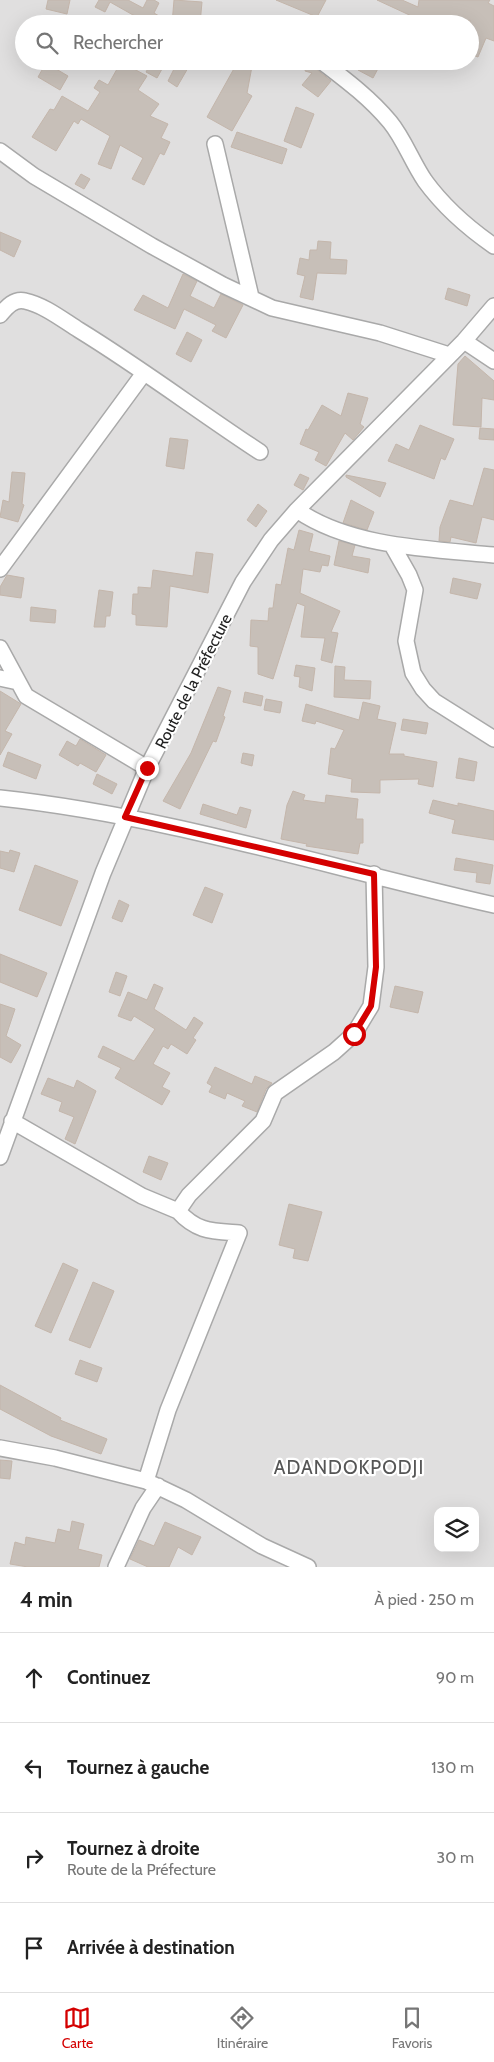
<!DOCTYPE html>
<html lang="fr">
<head>
<meta charset="utf-8">
<style>
  :root { --surface:#fff; --page:#f2f2f2; --text:#222; --muted:#767676; --line:#e0e0e0; --accent:#d40000 }
  body { margin:0; font-family:Cabin,sans-serif; background:var(--page); color:var(--text) }
  .controls { position:absolute; right:15px; bottom:15px; display:grid; overflow:hidden; border-radius:10px; box-shadow:0 5px 20px #0002 }
  .controls button { width:45px; height:45px; display:grid; place-items:center; padding:0; border:0; border-bottom:1px solid var(--line); background:var(--surface); color:var(--text); font:25px sans-serif }
  .stop { position:absolute; width:15px; height:15px; margin:-11px; border:4px solid #d40000; border-radius:50%; background:#fff }
  .stop.end { background:#d40000; border-color:#fff; box-shadow:0 1px 5px #0008 }
  .list { margin:0; padding:0; list-style:none }
  h2 { display:flex; justify-content:space-between; align-items:center; height:65px; margin:0; padding:0 20px; font-size:21px }
  h2 small { font-size:16px; font-weight:400; color:var(--muted) }
  .list li { display:grid; grid-template-columns:32px 1fr auto; gap:15px; align-items:center; box-sizing:border-box; height:90px; padding:0 20px; border-top:1px solid var(--line) }
  .list b { display:block; font-size:19px; white-space:nowrap }
  .list p { margin:0; font-size:16px; white-space:nowrap; color:var(--muted) }
  .list em { font-size:16px; font-style:normal; color:var(--muted) }
  .icon { flex:none; width:28px; height:28px; fill:none; stroke:currentColor; stroke-width:2; stroke-linecap:round; stroke-linejoin:round }
  .map { position:relative; flex:none; width:494px; height:1567px; overflow:hidden }
  .search { position:absolute; background:var(--surface); box-shadow:0 5px 20px #0002; left:15px; right:15px; top:15px; height:55px; display:flex; align-items:center; gap:12px; box-sizing:border-box; padding:0 18px; border-radius:28px; color:var(--muted); font-size:19px }
  .sheet { height:425px; background:var(--surface) }
  nav { display:flex; justify-content:space-around; align-items:center; box-sizing:border-box; height:70px; border-top:1px solid var(--line); background:var(--surface); font-size:14px; color:var(--muted) }
  nav a { display:grid; justify-items:center; gap:2px }
  nav .on { color:var(--accent) }
  .map>svg:first-child { display:block }
  .residential { fill:#e0dfdf; fill-rule:evenodd }
  .building { fill:#c7bfb8; stroke:#c4b6ab }
  .lines { fill:none; stroke-linecap:round; stroke-linejoin:round }
  .minor-casing { stroke:#a9a9a9; stroke-width:18 }
  .minor { stroke:#fff; stroke-width:15 }
  .route { stroke:#d40000; stroke-width:6 }
  .labels { text-anchor:middle; stroke-width:4.5; stroke-linejoin:round; paint-order:stroke }
  .street-label { font-size:16px; fill:#222; stroke:#fff }
  .quarter-label { font-size:19px; letter-spacing:1px; fill:#555; stroke:#fff }
</style>
</head>
<body>
<div class="map">
<svg width="494" height="1567" viewBox="0 0 494 1567">
  <rect width="100%" height="100%" fill="#f2efe9"/>
  <!-- residential -->
  <path class="residential" d="M 0,0 L 494,0 L 494,1567 L 0,1567 ZM 24,24 L 470,24 L 470,61 L 24,61 ZM 438,1511 L 475,1511 L 475,1548 L 438,1548 Z"/>
  <!-- building -->
  <path class="building" d="M 48,0 L 70,0 L 67,14 L 46,9 Z
    M 99,0 L 128,0 L 143,8 L 147,0 L 154,0 L 159,3 L 154,13 L 159,16 L 155,24 L 150,22 L 149,24 L 110,2 L 105,12 L 95,7 Z
    M 174,0 L 202,2 L 200,24 L 172,24 Z
    M 276,0 L 326,0 L 317,17 Z
    M 377,0 L 402,0 L 418,7 L 419,0 L 490,0 L 488,3 L 494,6 L 494,41 L 486,38 L 478,57 L 470,54 L 470,20 L 459,23 L 458,20 L 429,21 L 428,24 L 417,24 L 418,19 Z
    M 178,61 L 192,61 L 177,87 L 168,81 Z
    M 241,61 L 253,61 L 247,93 L 252,96 L 232,131 L 207,117 L 236,65 L 240,66 Z
    M 308,61 L 312,61 L 315,68 L 331,81 L 318,97 L 302,85 L 312,73 L 305,71 Z
    M 349,61 L 382,61 L 373,78 L 358,70 L 359,68 Z
    M 121,62 L 147,76 L 138,90 L 159,104 L 150,116 L 168,124 L 161,138 L 170,142 L 164,155 L 160,153 L 144,185 L 132,179 L 143,158 L 120,145 L 111,169 L 98,164 L 110,136 L 81,119 L 78,124 L 74,121 L 56,151 L 32,137 L 50,109 L 54,110 L 62,96 L 88,111 L 100,92 L 94,88 L 99,80 L 108,85 Z
    M 46,63 L 68,76 L 60,90 L 38,77 Z
    M 151,63 L 162,69 L 157,78 L 146,72 Z
    M 296,107 L 314,114 L 301,148 L 284,141 Z
    M 237,132 L 287,149 L 282,164 L 231,147 Z
    M 81,174 L 90,179 L 84,189 L 75,184 Z
    M 0,232 L 21,241 L 14,257 L 0,250 Z
    M 318,241 L 331,242 L 330,259 L 347,260 L 346,274 L 317,273 L 313,300 L 300,297 L 305,276 L 297,274 L 300,258 L 309,260 L 310,250 L 317,250 Z
    M 183,274 L 197,281 L 190,296 L 214,308 L 221,294 L 243,305 L 226,338 L 212,331 L 216,325 L 184,309 L 175,329 L 134,310 L 143,295 L 168,308 Z
    M 448,288 L 470,295 L 467,306 L 445,299 Z
    M 187,332 L 202,340 L 191,362 L 176,354 Z
    M 465,356 L 494,381 L 494,400 L 482,398 L 481,427 L 453,425 L 458,364 Z
    M 348,393 L 368,398 L 360,424 L 364,427 L 353,440 L 345,433 L 326,466 L 315,460 L 319,452 L 300,444 L 306,429 L 308,430 L 322,405 L 341,416 Z
    M 420,425 L 454,439 L 445,460 L 441,458 L 434,479 L 388,461 L 396,444 L 409,450 Z
    M 480,428 L 494,429 L 494,440 L 479,439 Z
    M 170,438 L 188,440 L 184,469 L 166,466 Z
    M 484,468 L 494,470 L 494,520 L 482,517 L 476,543 L 451,537 L 450,542 L 439,541 L 440,527 L 450,500 L 473,506 Z
    M 12,472 L 25,473 L 22,504 L 24,505 L 18,522 L 0,517 L 3,500 L 9,502 Z
    M 300,474 L 309,478 L 303,490 L 294,485 Z
    M 346,475 L 386,483 L 380,497 L 346,477 Z
    M 351,500 L 374,512 L 367,530 L 343,523 Z
    M 258,504 L 267,511 L 256,527 L 247,520 Z
    M 299,530 L 313,534 L 309,551 L 330,556 L 328,566 L 322,565 L 320,572 L 303,569 L 300,593 L 340,611 L 331,632 L 338,633 L 332,663 L 321,660 L 325,638 L 301,637 L 305,606 L 297,603 L 273,679 L 258,674 L 258,647 L 250,646 L 251,620 L 268,621 L 269,608 L 273,608 L 276,584 L 281,585 L 288,548 L 294,550 Z
    M 339,541 L 355,545 L 352,556 L 370,559 L 368,573 L 334,565 Z
    M 196,552 L 213,554 L 208,593 L 170,586 L 167,627 L 136,625 L 136,615 L 132,614 L 133,594 L 138,594 L 138,587 L 151,588 L 153,570 L 193,576 Z
    M 7,575 L 24,578 L 21,598 L 0,595 L 0,587 Z
    M 453,578 L 481,584 L 477,599 L 450,593 Z
    M 99,590 L 113,592 L 110,616 L 106,616 L 105,627 L 94,627 Z
    M 31,607 L 56,610 L 55,623 L 30,621 Z
    M 296,665 L 315,668 L 312,691 L 299,687 L 300,677 L 294,676 Z
    M 335,666 L 345,667 L 344,680 L 371,681 L 370,699 L 334,697 Z
    M 218,687 L 231,691 L 223,716 L 225,717 L 216,742 L 213,741 L 180,809 L 163,801 L 191,753 Z
    M 0,691 L 21,704 L 5,731 L 12,734 L 0,755 Z
    M 245,692 L 263,696 L 261,706 L 243,702 Z
    M 266,699 L 282,702 L 280,713 L 264,710 Z
    M 363,702 L 380,706 L 377,719 L 396,723 L 389,754 L 404,754 L 404,756 L 437,762 L 433,787 L 418,784 L 419,779 L 380,780 L 380,793 L 351,792 L 352,779 L 328,774 L 331,748 L 335,749 L 344,730 L 316,721 L 315,724 L 302,721 L 306,704 L 359,720 Z
    M 403,719 L 428,723 L 426,734 L 401,730 Z
    M 80,739 L 106,755 L 96,772 L 80,763 L 78,766 L 59,755 L 67,741 L 76,746 Z
    M 8,752 L 41,765 L 36,779 L 3,766 Z
    M 243,753 L 254,755 L 252,766 L 241,763 Z
    M 459,758 L 477,762 L 474,781 L 456,778 Z
    M 97,774 L 117,784 L 112,794 L 93,784 Z
    M 293,791 L 305,795 L 303,800 L 325,803 L 326,795 L 358,799 L 356,819 L 363,819 L 363,843 L 360,843 L 358,854 L 306,846 L 307,844 L 281,839 L 287,805 Z
    M 433,800 L 458,806 L 458,803 L 494,811 L 494,840 L 452,833 L 455,820 L 429,813 Z
    M 203,804 L 237,815 L 240,807 L 251,810 L 246,828 L 200,814 Z
    M 10,850 L 20,853 L 14,872 L 0,868 L 0,851 L 9,853 Z
    M 456,858 L 493,865 L 490,884 L 476,882 L 477,873 L 454,870 Z
    M 35,865 L 78,881 L 61,926 L 19,910 Z
    M 205,887 L 223,894 L 212,923 L 193,915 Z
    M 119,900 L 129,905 L 122,922 L 112,918 Z
    M 0,954 L 47,973 L 37,997 L 0,982 Z
    M 116,972 L 127,976 L 120,996 L 109,992 Z
    M 154,984 L 163,988 L 154,1009 L 186,1030 L 194,1017 L 203,1023 L 193,1038 L 196,1040 L 187,1054 L 171,1044 L 168,1049 L 163,1046 L 153,1064 L 170,1073 L 162,1087 L 170,1091 L 162,1105 L 115,1078 L 121,1068 L 98,1057 L 103,1046 L 134,1061 L 155,1029 L 134,1016 L 131,1021 L 118,1016 L 128,992 L 147,1000 Z
    M 395,986 L 423,992 L 418,1013 L 390,1007 Z
    M 0,1004 L 15,1009 L 6,1036 L 21,1045 L 11,1063 L 0,1057 Z
    M 215,1067 L 252,1084 L 255,1076 L 272,1083 L 266,1089 L 257,1112 L 242,1106 L 245,1101 L 227,1093 L 225,1099 L 209,1092 L 212,1086 L 207,1083 Z
    M 48,1078 L 74,1088 L 77,1080 L 96,1091 L 75,1144 L 65,1139 L 74,1117 L 59,1111 L 62,1102 L 41,1094 Z
    M 149,1156 L 168,1163 L 161,1180 L 143,1172 Z
    M 289,1204 L 322,1212 L 308,1261 L 293,1258 L 295,1249 L 279,1245 Z
    M 63,1263 L 78,1270 L 51,1333 L 35,1326 Z
    M 93,1282 L 114,1291 L 90,1348 L 69,1340 Z
    M 80,1360 L 102,1368 L 97,1382 L 75,1374 Z
    M 0,1385 L 61,1418 L 60,1420 L 107,1439 L 101,1454 L 51,1436 L 0,1409 Z
    M 0,1460 L 12,1461 L 10,1479 L 0,1478 Z
    M 72,1521 L 84,1524 L 78,1549 L 102,1555 L 99,1567 L 28,1567 L 10,1564 L 15,1542 L 25,1545 L 26,1537 L 55,1543 L 58,1529 L 70,1532 Z
    M 165,1522 L 201,1537 L 192,1555 L 178,1547 L 169,1567 L 148,1567 L 130,1559 L 139,1540 L 154,1546 Z"/>
  <g class="lines">
    <!-- minor casing -->
    <g class="minor-casing">
      <path id="minor" d="M 321,61 C 346,80 370,98 390,122 C 404,139 412,162 425,181 C 444,207 468,228 494,246
        M 215,144 L 251,297
        M 0,151 L 34,176 L 152,246 L 223,285 L 272,308 L 380,333 L 449,355
        M 0,315 C 6,308 14,298 25,301 C 44,305 63,320 79,330 C 141,368 199,412 260,452
        M 464,341 L 494,361
        M 297,510 C 350,547 430,549 494,555
        M 392,545 L 409,575 L 415,590 L 406,641 L 413,673 L 423,689 L 434,701 L 494,739
        M 0,569 L 144,373
        M 0,648 L 26,696 L 147,768
        M 0,678 L 18,682
        M 0,798 C 168,816 330,868 494,905
        M 12,1121 L 142,1196 L 178,1211 L 189,1195 L 263,1121 L 275,1093 L 334,1052 L 354,1034 L 371,1006 L 376,967 L 374,874
        M 0,1157 L 103,873 L 147,768 L 243,582 L 271,540 L 297,510 L 464,341 L 494,306
        M 0,1448 L 55,1458 L 146,1481 L 186,1500 L 262,1546 L 308,1567
        M 146,1481 L 168,1410 L 239,1233 C 212,1231 197,1232 178,1211
        M 116,1567 L 143,1508 L 158,1486"/>
    </g>
    <!-- minor -->
    <use href="#minor" class="minor"/>
  </g>
  <g class="lines">
    <!-- route -->
    <path class="route" d="M 147,768 L 125,817 L 374,874 L 376,967 L 371,1006 L 354,1034"/>
  </g>
  <g class="labels">
    <!-- street labels -->
    <g class="street-label">
      <text transform="translate(193 681) rotate(-63)" y="6">Route de la Préfecture</text>
    </g>
    <!-- quarter labels -->
    <g class="quarter-label">
      <text x="349" y="1474">ADANDOKPODJI</text>
    </g>
  </g>
</svg>
<div class="controls">
<button><svg class="icon" aria-label="layers" viewBox="0 0 24 24"><path d="M12 4l9 5-9 5-9-5zM3 14l9 5 9-5"/></svg></button>
</div>
<div class="stop" style="left:354px;top:1034px"></div>
<div class="stop end" style="left:147px;top:768px"></div>
<div class="search"><svg class="icon" aria-label="search" viewBox="0 0 24 24"><circle cx="10" cy="10" r="6"/><path d="M15 15l6 6"/></svg>Rechercher</div>
</div>
<section class="sheet">
<h2>4 min<small>À pied · 250 m</small></h2>
<ul class="list">
<li><svg class="icon" aria-label="ahead" viewBox="0 0 24 24"><path d="M12 20V5M6 11l6-6 6 6"/></svg><div><b>Continuez</b></div><em>90 m</em></li>
<li><svg class="icon" aria-label="left" viewBox="0 0 24 24"><path d="M17 20v-9H6M10 6l-5 5 5 5"/></svg><div><b>Tournez à gauche</b></div><em>130 m</em></li>
<li><svg class="icon" aria-label="right" viewBox="0 0 24 24"><path d="M7 20v-9h11M14 6l5 5-5 5"/></svg><div><b>Tournez à droite</b><p>Route de la Préfecture</p></div><em>30 m</em></li>
<li><svg class="icon" aria-label="arrive" viewBox="0 0 24 24"><path d="M6 21V4h12l-3 4 3 4H6"/></svg><div><b>Arrivée à destination</b></div></li>
</ul>
</section>
<nav>
<a class="on"><svg class="icon" aria-label="map" viewBox="0 0 24 24"><path d="M3 6l6-2 6 2 6-2v14l-6 2-6-2-6 2zM9 4v14M15 6v14"/></svg>Carte</a>
<a><svg class="icon" aria-label="directions" viewBox="0 0 24 24"><path d="M12 3l9 9-9 9-9-9zM9 14v-3h6M13 9l2 2-2 2"/></svg>Itinéraire</a>
<a><svg class="icon" aria-label="saved" viewBox="0 0 24 24"><path d="M7 4h10v16l-5-4-5 4z"/></svg>Favoris</a>
</nav>
</body>
</html>
